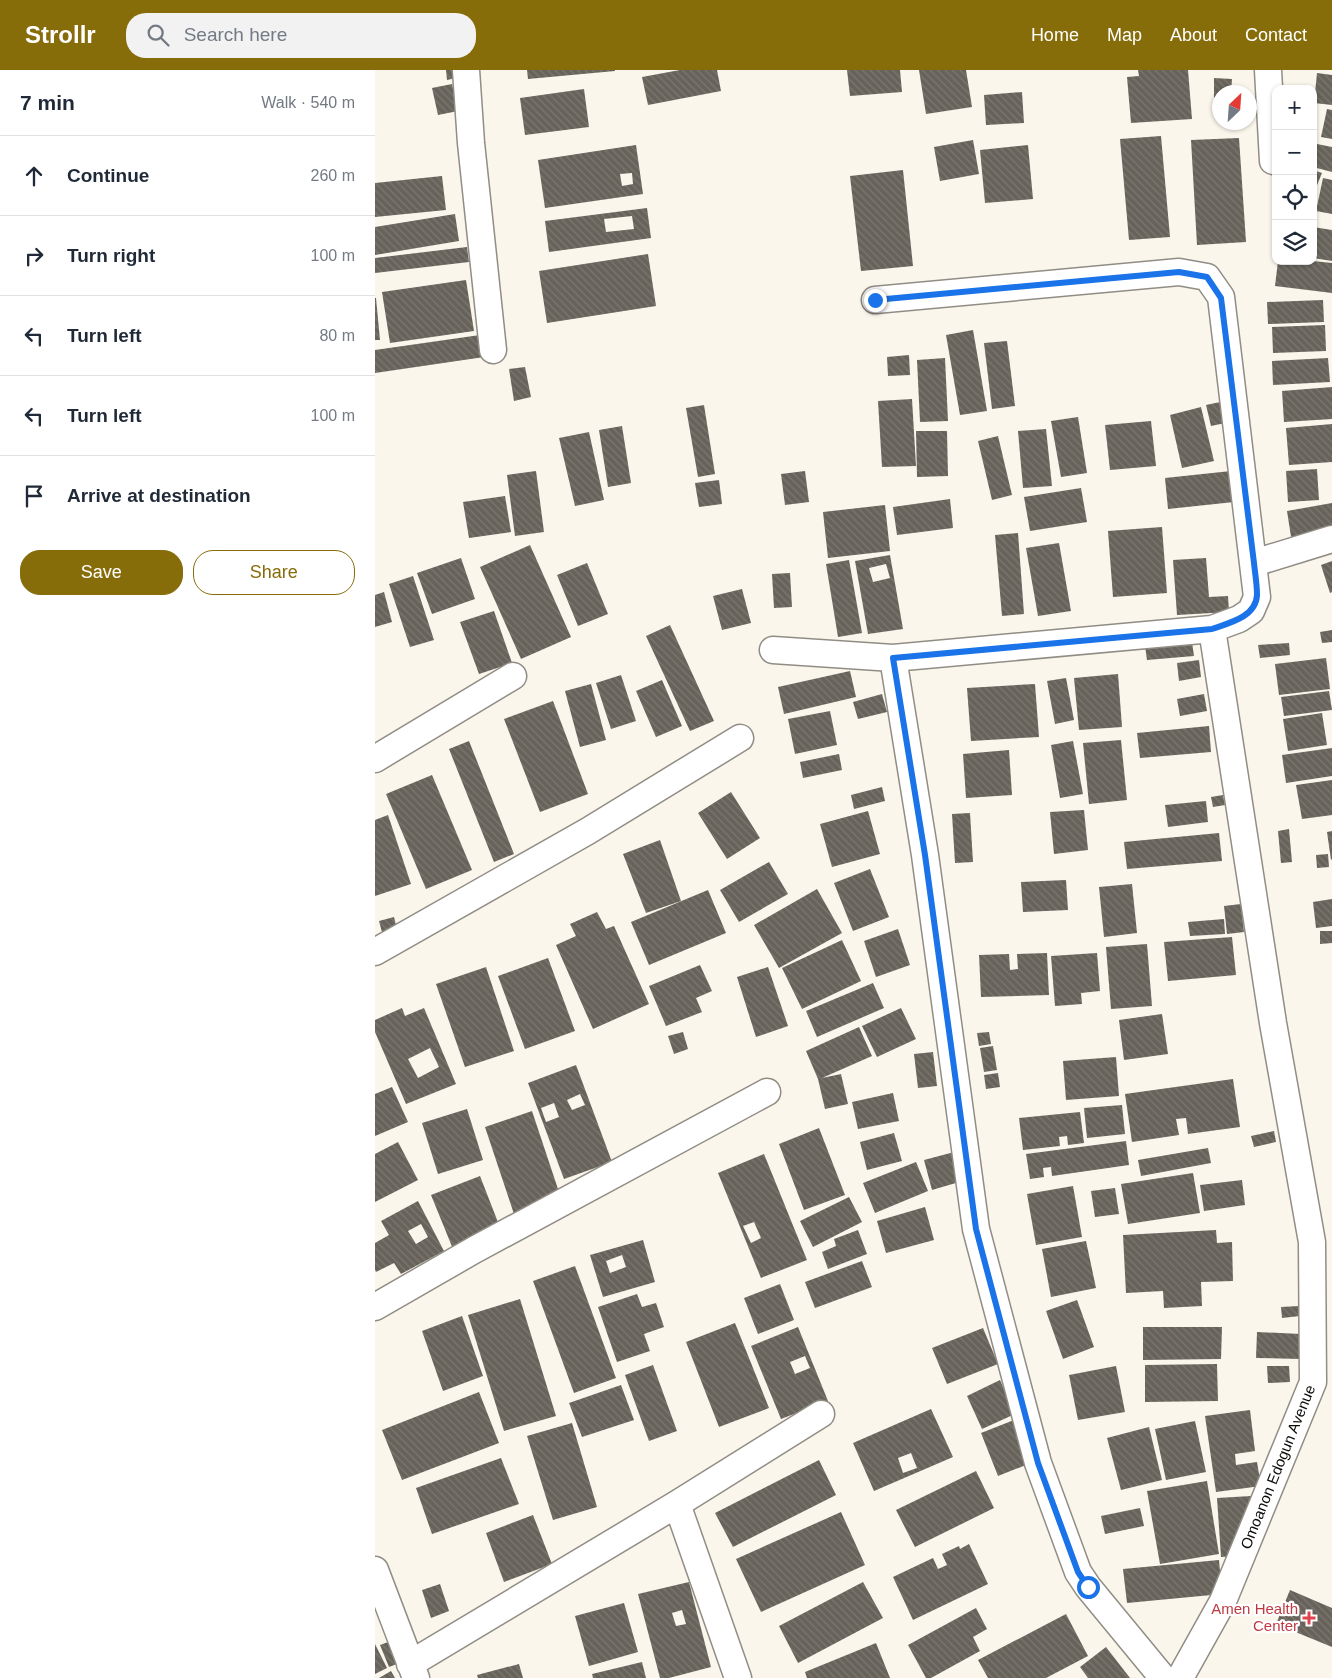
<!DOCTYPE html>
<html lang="en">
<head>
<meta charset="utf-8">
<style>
  :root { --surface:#fff; --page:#f2f2f3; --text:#1f2937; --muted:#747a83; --line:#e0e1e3; --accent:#876c0a }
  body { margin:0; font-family:Helvetica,sans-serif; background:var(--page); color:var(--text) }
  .controls { position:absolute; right:15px; top:15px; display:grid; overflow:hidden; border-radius:10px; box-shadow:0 1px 4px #0004 }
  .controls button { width:45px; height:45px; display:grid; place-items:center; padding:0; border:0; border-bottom:1px solid var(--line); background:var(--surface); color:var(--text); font:25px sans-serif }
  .compass { position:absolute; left:837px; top:15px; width:45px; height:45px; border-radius:50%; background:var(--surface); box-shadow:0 1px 4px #0004; rotate:25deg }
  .stop { position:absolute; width:15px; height:15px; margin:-11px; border:4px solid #1a73e8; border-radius:50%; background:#fff }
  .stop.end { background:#1a73e8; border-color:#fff; box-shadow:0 1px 5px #0008 }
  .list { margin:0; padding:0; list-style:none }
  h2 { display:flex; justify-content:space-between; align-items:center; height:65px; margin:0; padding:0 20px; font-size:21px }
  h2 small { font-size:16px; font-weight:400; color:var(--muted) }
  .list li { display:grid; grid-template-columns:32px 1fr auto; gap:15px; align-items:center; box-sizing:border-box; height:80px; padding:0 20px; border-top:1px solid var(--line) }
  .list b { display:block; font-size:19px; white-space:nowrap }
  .list em { font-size:16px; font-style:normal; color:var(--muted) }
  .actions { display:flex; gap:10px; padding:15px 20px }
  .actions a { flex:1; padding:11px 0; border:1px solid var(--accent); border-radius:20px; text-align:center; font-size:18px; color:var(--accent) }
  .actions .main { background:var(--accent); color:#fff }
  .icon { flex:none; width:28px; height:28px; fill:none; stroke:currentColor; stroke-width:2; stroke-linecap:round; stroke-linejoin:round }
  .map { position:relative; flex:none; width:957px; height:1608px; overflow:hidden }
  header { display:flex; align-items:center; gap:30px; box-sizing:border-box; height:70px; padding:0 25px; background:var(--accent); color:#fff }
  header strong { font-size:24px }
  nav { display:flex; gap:28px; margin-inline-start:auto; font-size:18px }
  .search { width:350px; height:45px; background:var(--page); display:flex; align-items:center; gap:12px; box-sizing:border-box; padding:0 18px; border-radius:20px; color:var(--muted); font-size:19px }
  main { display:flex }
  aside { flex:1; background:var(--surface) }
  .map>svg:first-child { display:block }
  .building { fill:url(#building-back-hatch); fill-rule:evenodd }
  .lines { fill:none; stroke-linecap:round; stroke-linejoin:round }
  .minor-casing { stroke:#918d85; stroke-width:29 }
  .minor { stroke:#fff; stroke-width:26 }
  .route { stroke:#1a73e8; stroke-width:6 }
  .health-dot { fill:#e0444e; stroke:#fff; stroke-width:2 }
  .labels { text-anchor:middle; stroke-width:4.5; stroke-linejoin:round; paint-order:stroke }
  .street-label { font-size:15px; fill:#0c0b08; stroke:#fff }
  .health-label { font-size:15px; fill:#be3a42; stroke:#fff; text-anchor:end }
</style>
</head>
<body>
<header>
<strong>Strollr</strong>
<div class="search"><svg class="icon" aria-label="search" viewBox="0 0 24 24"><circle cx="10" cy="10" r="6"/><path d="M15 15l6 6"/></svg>Search here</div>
<nav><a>Home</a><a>Map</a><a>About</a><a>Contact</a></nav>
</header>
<main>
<aside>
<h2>7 min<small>Walk · 540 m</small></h2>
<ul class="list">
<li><svg class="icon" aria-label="ahead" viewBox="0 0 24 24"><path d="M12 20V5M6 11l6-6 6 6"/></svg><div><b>Continue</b></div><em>260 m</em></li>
<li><svg class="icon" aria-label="right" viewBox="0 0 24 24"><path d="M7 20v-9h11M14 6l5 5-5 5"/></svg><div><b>Turn right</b></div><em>100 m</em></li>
<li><svg class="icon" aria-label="left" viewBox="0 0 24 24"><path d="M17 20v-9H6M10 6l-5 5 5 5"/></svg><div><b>Turn left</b></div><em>80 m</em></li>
<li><svg class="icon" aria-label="left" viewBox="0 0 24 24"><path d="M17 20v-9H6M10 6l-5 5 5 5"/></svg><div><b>Turn left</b></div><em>100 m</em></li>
<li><svg class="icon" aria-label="arrive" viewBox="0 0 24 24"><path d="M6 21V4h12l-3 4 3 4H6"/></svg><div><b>Arrive at destination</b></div></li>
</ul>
<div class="actions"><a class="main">Save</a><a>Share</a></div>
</aside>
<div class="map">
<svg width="957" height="1608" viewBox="0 0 957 1608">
  <defs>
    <pattern id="building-back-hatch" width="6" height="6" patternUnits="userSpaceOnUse" patternTransform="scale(1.25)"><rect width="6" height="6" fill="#67635b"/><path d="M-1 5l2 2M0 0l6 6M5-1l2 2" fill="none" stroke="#7b7872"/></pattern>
  </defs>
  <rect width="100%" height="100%" fill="#faf6ec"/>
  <!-- building -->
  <path class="building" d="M 71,0 L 89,0 L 90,6 L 72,10 Z
    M 152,0 L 240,0 L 240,1 L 153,9 Z
    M 305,0 L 342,0 L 346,21 L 273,35 L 267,7 Z
    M 472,0 L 525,0 L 527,22 L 475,26 Z
    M 544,0 L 591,0 L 597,37 L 551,44 Z
    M 763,0 L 813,0 L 817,49 L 756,53 L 752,7 L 764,6 Z
    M 942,3 L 957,5 L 957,35 L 939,33 Z
    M 839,8 L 857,9 L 856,22 L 844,22 L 844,32 L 839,32 Z
    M 77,14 L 83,41 L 63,45 L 57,18 Z
    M 209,19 L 214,57 L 150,65 L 145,28 Z
    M 647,22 L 649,53 L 611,55 L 609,25 Z
    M 952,39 L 957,40 L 957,69 L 946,67 Z
    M 786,66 L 795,167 L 754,170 L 745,69 Z
    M 864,68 L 871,172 L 822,175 L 816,70 Z
    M 598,70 L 604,104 L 565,111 L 559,77 Z
    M 942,74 L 957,77 L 957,102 L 938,97 L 938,88 Z
    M 261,75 L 268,124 L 170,138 L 163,90 ZM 257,103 L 258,114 L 247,116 L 245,104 Z
    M 653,75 L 658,129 L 610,133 L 605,80 Z
    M 528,100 L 538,196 L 486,201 L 475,106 Z
    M 938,100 L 947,103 L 938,125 Z
    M 67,106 L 71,140 L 0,147 L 0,113 Z
    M 948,108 L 957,110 L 957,144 L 941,141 Z
    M 272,138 L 276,168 L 174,182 L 170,151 ZM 257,146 L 259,159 L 231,162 L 229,149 Z
    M 80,144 L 84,171 L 0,185 L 0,157 Z
    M 938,157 L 957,160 L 957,191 L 938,188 Z
    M 92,177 L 94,192 L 0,203 L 0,188 Z
    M 273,184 L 281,236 L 172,253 L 164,201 Z
    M 903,191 L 938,191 L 957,193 L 957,223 L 900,216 Z
    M 91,210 L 99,261 L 15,273 L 7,222 Z
    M 0,228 L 1,228 L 5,270 L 0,270 Z
    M 948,230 L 949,252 L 893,254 L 892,232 Z
    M 950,255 L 951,281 L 898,283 L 897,257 Z
    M 598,260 L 612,341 L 585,345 L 571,265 Z
    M 112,264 L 116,286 L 0,303 L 0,280 Z
    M 632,271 L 640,336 L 617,339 L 609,273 Z
    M 534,285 L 535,305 L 513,306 L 512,287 Z
    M 570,288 L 573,351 L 545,352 L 542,290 Z
    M 953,288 L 955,312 L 898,315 L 897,291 Z
    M 150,297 L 156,327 L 139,331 L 134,299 Z
    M 957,317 L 957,349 L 909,352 L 907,321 Z
    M 537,329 L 541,396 L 507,397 L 503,331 Z
    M 850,331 L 855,352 L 836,356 L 831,335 Z
    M 329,335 L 340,404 L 323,407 L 311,338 Z
    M 826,337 L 839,391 L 807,398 L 795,345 Z
    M 703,347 L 712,403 L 686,407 L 676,351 Z
    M 776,351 L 781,396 L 735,400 L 730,355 Z
    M 957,354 L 957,392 L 914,395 L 911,358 Z
    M 247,356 L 256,413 L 233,417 L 224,360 Z
    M 671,359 L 677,416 L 648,418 L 643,361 Z
    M 541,361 L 572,361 L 573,406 L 542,407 Z
    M 214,362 L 229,430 L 200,436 L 184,368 Z
    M 623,366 L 637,425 L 617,430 L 603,371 Z
    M 942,399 L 944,430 L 913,432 L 911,401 Z
    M 161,401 L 169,462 L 140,466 L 132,405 Z
    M 430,401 L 434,432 L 410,435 L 406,404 Z
    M 856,401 L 859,432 L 793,439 L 790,408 Z
    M 344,410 L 347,434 L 324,437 L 320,413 Z
    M 706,418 L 712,452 L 655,461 L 649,427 Z
    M 130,426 L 136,462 L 94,468 L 88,432 Z
    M 575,429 L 578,458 L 522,465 L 518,437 Z
    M 957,433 L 957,466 L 917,473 L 912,441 Z
    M 510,435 L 515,481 L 453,488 L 448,442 Z
    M 787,457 L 792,523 L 738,527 L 733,461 Z
    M 643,463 L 649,544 L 627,546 L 620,465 Z
    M 684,473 L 696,541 L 663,546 L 651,478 Z
    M 155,475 L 196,567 L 146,589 L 105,497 Z
    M 515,485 L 528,559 L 493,564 L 480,491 ZM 511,494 L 515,508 L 498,512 L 494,498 Z
    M 86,488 L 100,529 L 57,544 L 42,503 Z
    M 831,488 L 834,527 L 853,526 L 854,542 L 802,545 L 798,490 Z
    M 474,490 L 487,563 L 463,567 L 451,494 Z
    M 957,491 L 957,522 L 955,523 L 946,495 Z
    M 212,493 L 233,544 L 203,556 L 182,505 Z
    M 415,503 L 417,537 L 399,538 L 397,504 Z
    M 38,506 L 59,570 L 35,577 L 14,514 Z
    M 367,519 L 376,553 L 347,560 L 338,526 Z
    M 9,522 L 17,552 L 0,557 L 0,525 Z
    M 119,541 L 137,593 L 104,604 L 85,552 Z
    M 295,555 L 339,651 L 315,661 L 271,566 Z
    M 957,560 L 957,572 L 947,573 L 945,562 Z
    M 817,572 L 819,586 L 772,590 L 770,576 Z
    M 914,573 L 915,585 L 885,588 L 883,575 Z
    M 951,588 L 955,619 L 904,625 L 900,594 Z
    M 824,590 L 826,607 L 804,611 L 802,593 Z
    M 475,601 L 481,627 L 409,644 L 403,617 Z
    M 743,604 L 747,657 L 704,660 L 699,608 Z
    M 246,605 L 261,651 L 236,659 L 221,613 Z
    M 691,608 L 699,650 L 680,654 L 672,611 Z
    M 287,610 L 307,656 L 281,667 L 261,621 Z
    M 216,614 L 231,670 L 205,677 L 190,621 Z
    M 660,614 L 664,667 L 596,671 L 592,618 Z
    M 954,621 L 957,640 L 909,646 L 906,627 Z
    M 507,624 L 512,642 L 483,649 L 478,632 Z
    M 829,624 L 832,641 L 805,646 L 802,629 Z
    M 178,631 L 213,724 L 165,742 L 129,649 Z
    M 455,641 L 462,675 L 420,684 L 413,649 Z
    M 947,643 L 952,675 L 913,681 L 908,649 Z
    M 834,656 L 836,682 L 765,688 L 762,663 Z
    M 746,670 L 752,730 L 714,734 L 708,673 Z
    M 94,671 L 139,784 L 119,792 L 74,679 Z
    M 698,671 L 708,724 L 685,728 L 676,675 Z
    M 957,678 L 957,706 L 911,713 L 907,685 Z
    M 634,680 L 637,725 L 591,728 L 588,684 Z
    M 464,684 L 467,700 L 428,708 L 425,692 Z
    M 57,705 L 97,800 L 51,819 L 11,724 Z
    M 957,710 L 957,745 L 927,749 L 921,715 Z
    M 507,717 L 510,731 L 479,739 L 476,725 Z
    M 356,722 L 385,768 L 352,789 L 323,743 Z
    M 848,725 L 850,735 L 838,737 L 836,727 Z
    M 831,731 L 833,752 L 793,757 L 790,735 Z
    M 709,740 L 713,780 L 679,784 L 675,742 Z
    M 493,741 L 505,784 L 457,797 L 445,754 Z
    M 595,743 L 598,792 L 580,793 L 577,744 Z
    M 13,745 L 36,814 L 0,826 L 0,750 Z
    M 914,759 L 917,792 L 906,793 L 903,761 Z
    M 957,761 L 957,789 L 956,790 L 952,762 Z
    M 844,763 L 847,791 L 752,799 L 749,772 Z
    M 285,770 L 306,831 L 271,843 L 248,784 Z
    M 953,784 L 954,797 L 942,798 L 941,785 Z
    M 394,792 L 413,824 L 364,852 L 345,820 Z
    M 495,799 L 514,847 L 478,861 L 459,813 Z
    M 691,810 L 693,840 L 648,842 L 646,812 Z
    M 757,814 L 762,863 L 729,867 L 724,817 Z
    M 442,819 L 467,863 L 404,898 L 379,855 Z
    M 333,820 L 351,863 L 274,895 L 256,852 Z
    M 957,829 L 957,856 L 941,858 L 938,832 Z
    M 866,834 L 869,862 L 852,864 L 849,836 Z
    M 222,842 L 231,859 L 239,856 L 274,934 L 218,959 L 181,875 L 201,866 L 195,854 Z
    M 19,847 L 23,863 L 8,866 L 4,851 Z
    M 849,849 L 850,864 L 815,866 L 813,852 Z
    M 523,859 L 535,895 L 501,907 L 489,871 Z
    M 945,861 L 957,861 L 957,873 L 945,874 Z
    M 857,867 L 861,905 L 793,911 L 789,872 Z
    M 467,870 L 486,911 L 427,939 L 407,898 Z
    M 772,874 L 777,936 L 736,939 L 731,877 Z
    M 672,883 L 674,925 L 606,927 L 604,885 L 634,884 L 635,900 L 643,899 L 642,884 Z
    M 722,883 L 725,921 L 706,923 L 707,934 L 680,936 L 676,886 Z
    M 173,888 L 200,961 L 150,979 L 123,906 Z
    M 325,895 L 337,921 L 321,928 L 327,942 L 291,956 L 274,916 Z
    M 111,897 L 139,981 L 90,997 L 61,914 Z
    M 393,897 L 413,956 L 381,967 L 362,907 Z
    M 498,913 L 509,938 L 442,967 L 431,941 Z
    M 27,938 L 30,946 L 49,938 L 81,1014 L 31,1034 L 0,962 L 0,950 ZM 55,978 L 64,997 L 43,1008 L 33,989 Z
    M 526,938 L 541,969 L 502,987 L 487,956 Z
    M 787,944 L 793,984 L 749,990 L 744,950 Z
    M 484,957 L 497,986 L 447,1008 L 466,1004 L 473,1034 L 450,1039 L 443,1009 L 431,981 Z
    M 308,962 L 313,979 L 299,984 L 293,966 Z
    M 614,962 L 616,974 L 604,976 L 602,963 Z
    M 618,976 L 622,1000 L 609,1002 L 605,978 Z
    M 558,982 L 562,1016 L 543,1018 L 539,984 Z
    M 741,987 L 744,1026 L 691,1030 L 688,991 Z
    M 201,995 L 237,1092 L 189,1109 L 153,1013 ZM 205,1024 L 210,1035 L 197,1040 L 192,1030 ZM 179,1033 L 184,1047 L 171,1052 L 166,1038 Z
    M 623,1003 L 625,1017 L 611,1019 L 609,1005 Z
    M 858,1009 L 865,1057 L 813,1064 L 811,1048 L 801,1049 L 804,1065 L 757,1072 L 750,1024 Z
    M 17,1017 L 33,1052 L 0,1066 L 0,1024 Z
    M 518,1023 L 524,1051 L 483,1059 L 477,1032 Z
    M 747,1035 L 750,1064 L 712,1068 L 709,1038 Z
    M 92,1039 L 108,1090 L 63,1104 L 47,1053 Z
    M 157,1041 L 186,1128 L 139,1144 L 110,1057 Z
    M 705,1042 L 709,1073 L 693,1075 L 692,1066 L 684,1067 L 685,1076 L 648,1080 L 644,1048 Z
    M 444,1058 L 470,1125 L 429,1140 L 404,1074 Z
    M 899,1061 L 901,1072 L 879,1077 L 876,1066 Z
    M 519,1063 L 527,1091 L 492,1100 L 485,1072 Z
    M 751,1071 L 754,1095 L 677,1106 L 676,1097 L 668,1098 L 669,1107 L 655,1109 L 651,1084 Z
    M 23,1072 L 43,1110 L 0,1132 L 0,1084 Z
    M 833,1078 L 836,1093 L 766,1106 L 763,1090 Z
    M 583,1081 L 591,1110 L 557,1120 L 549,1090 Z
    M 389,1084 L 432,1190 L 386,1208 L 343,1103 ZM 379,1152 L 386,1168 L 376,1173 L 368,1156 Z
    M 541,1092 L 553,1121 L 500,1143 L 488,1113 Z
    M 818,1103 L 825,1143 L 753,1154 L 746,1114 Z
    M 105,1106 L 126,1160 L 78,1179 L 56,1125 Z
    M 867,1110 L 870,1135 L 829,1141 L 825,1115 Z
    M 698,1116 L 707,1167 L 661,1175 L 652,1124 Z
    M 740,1118 L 744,1144 L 720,1147 L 716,1121 Z
    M 474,1127 L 487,1152 L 438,1177 L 425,1151 Z
    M 43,1131 L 69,1181 L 26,1204 L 19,1193 L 1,1202 L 0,1200 L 0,1173 L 14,1165 L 6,1151 ZM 46,1154 L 53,1167 L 41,1174 L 33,1161 Z
    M 550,1137 L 559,1170 L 511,1183 L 502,1151 Z
    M 483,1160 L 492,1184 L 453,1199 L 447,1182 L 461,1176 L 459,1169 Z
    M 841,1160 L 842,1173 L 857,1172 L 858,1211 L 826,1212 L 827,1236 L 789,1238 L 788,1221 L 751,1223 L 748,1165 Z
    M 268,1170 L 280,1212 L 228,1227 L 215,1185 ZM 247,1185 L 251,1197 L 235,1203 L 231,1191 Z
    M 711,1171 L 721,1218 L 676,1227 L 667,1179 Z
    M 487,1191 L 497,1217 L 440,1238 L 430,1212 Z
    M 200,1196 L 241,1308 L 199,1323 L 158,1211 Z
    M 405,1214 L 419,1250 L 383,1264 L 369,1228 Z
    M 262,1224 L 267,1237 L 281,1233 L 289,1257 L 269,1264 L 275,1281 L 242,1292 L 223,1237 Z
    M 145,1229 L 181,1346 L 129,1361 L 93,1245 Z
    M 702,1230 L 719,1277 L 688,1289 L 671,1241 Z
    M 924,1236 L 925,1246 L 907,1248 L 906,1237 Z
    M 87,1246 L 108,1306 L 68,1321 L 47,1261 Z
    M 360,1253 L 394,1338 L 344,1357 L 311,1272 Z
    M 423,1257 L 453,1331 L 406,1349 L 376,1276 ZM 430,1286 L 435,1298 L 420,1304 L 415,1292 Z
    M 768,1257 L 847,1257 L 846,1289 L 768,1290 Z
    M 608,1258 L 623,1294 L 572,1314 L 557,1278 Z
    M 882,1262 L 926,1264 L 926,1289 L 881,1288 Z
    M 842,1294 L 843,1331 L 770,1332 L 770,1295 Z
    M 278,1295 L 302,1361 L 274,1371 L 250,1305 Z
    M 741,1296 L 750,1342 L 703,1350 L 694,1305 Z
    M 892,1296 L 914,1296 L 915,1312 L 893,1313 Z
    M 625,1310 L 640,1344 L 607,1359 L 592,1326 Z
    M 246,1315 L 259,1350 L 207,1367 L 194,1333 Z
    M 104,1322 L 124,1373 L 27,1410 L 7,1360 Z
    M 556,1339 L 578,1387 L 499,1421 L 478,1373 ZM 536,1383 L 542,1398 L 528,1403 L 523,1388 Z
    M 875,1340 L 880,1381 L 860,1384 L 861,1395 L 882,1392 L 886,1416 L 841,1422 L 830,1346 Z
    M 639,1350 L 656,1393 L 623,1406 L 606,1363 Z
    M 820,1351 L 831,1402 L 791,1410 L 780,1359 Z
    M 197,1353 L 222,1437 L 178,1450 L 152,1366 Z
    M 774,1357 L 787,1410 L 746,1420 L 732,1368 Z
    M 126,1388 L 144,1434 L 57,1464 L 41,1418 Z
    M 444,1390 L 461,1425 L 358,1477 L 340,1443 Z
    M 601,1401 L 619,1438 L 540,1477 L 521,1440 Z
    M 832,1411 L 844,1484 L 785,1494 L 772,1421 Z
    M 876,1426 L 878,1455 L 867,1486 L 846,1487 L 842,1428 Z
    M 765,1438 L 769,1456 L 730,1464 L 726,1446 Z
    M 466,1442 L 490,1495 L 386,1542 L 361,1489 Z
    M 158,1445 L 177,1494 L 129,1512 L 111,1463 Z
    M 594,1474 L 613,1514 L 538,1550 L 518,1507 L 558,1488 L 563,1499 L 572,1495 L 567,1484 L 584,1476 L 585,1479 Z
    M 844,1490 L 847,1524 L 752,1533 L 748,1499 Z
    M 314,1512 L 336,1597 L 294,1608 L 285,1608 L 263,1524 ZM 307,1540 L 311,1554 L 301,1556 L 297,1543 Z
    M 488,1512 L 508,1548 L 423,1593 L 404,1556 Z
    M 65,1514 L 74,1541 L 56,1548 L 47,1520 Z
    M 915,1520 L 957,1538 L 957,1577 L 901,1554 Z
    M 249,1533 L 263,1582 L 214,1596 L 200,1546 Z
    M 601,1538 L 612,1559 L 598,1567 L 605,1581 L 556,1608 L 551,1608 L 533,1575 Z
    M 691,1544 L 713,1586 L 671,1608 L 613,1608 L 603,1590 Z
    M 21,1569 L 30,1591 L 14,1597 L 5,1575 Z
    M 501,1573 L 515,1608 L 432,1608 L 430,1602 Z
    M 0,1574 L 12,1598 L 0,1604 Z
    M 731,1577 L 755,1608 L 713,1608 L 705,1597 Z
    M 267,1592 L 271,1608 L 218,1608 L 217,1604 Z
    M 144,1594 L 148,1608 L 103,1608 L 102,1605 Z
    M 16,1601 L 20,1608 L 4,1608 Z"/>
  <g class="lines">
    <!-- minor casing -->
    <g class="minor-casing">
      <path id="minor" d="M 91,0 L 96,73 L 118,280
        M 893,0 L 898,91
        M 500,230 L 804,202 L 832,207 L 846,227 L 882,527 L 876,541 L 864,549 L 837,559 L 898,953 L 937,1172 L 938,1312 L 848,1531 L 805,1608
        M 879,493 L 957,469
        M 398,580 L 518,588 L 837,559
        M 518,588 L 550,785 L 601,1159 L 663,1393 L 703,1502 L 713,1517 L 788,1608
        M 0,689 L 138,606
        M 0,882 L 213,761 L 365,668
        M 0,1237 L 99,1180 L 392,1022
        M 302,1434 L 363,1608
        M 0,1500 L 41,1608
        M 35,1594 L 302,1434 L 446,1344"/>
    </g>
    <!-- minor -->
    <use href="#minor" class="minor"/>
  </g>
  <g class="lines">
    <!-- route -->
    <path class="route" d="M 500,230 L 804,202 L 832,207 L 846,228 L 879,493 C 880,503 882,514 882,525 C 881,547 854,553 837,559 L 518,588 L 550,785 L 601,1159 L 663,1393 L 703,1502 L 713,1517"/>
  </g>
  <!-- markers -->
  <path class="health-dot" d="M931.5 1540.5h5v5h5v5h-5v5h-5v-5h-5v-5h5z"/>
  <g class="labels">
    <!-- street labels -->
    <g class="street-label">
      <text transform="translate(903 1397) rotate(-68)" y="5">Omoanon Edogun Avenue</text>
    </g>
    <!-- health labels -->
    <g class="health-label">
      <text x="923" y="1544">Amen Health<tspan x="923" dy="17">Center</tspan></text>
    </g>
  </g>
</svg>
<div class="controls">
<button>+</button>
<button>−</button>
<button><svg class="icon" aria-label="locate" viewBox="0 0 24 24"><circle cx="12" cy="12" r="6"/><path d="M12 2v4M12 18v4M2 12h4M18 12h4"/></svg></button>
<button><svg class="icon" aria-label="layers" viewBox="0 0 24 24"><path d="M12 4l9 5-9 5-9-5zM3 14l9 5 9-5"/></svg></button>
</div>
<svg class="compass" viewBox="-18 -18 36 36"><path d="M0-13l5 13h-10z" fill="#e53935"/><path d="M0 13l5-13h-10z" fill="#747a83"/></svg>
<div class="stop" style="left:713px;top:1517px"></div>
<div class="stop end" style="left:500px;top:230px"></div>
</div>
</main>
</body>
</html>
